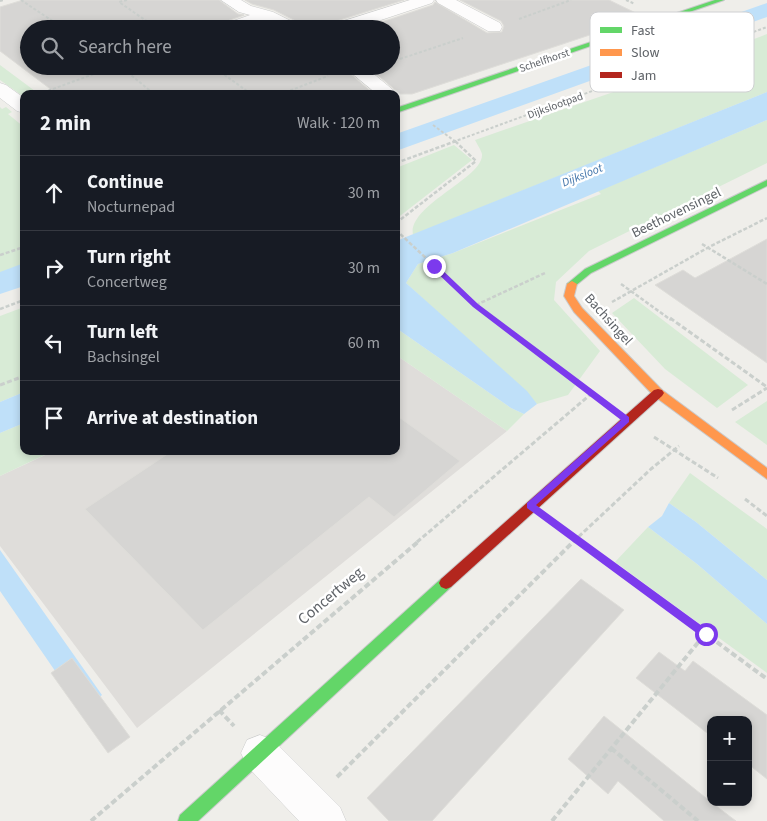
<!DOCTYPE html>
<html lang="en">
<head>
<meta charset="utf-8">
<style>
  :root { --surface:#171b24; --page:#242831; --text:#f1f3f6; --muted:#9ea1a6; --line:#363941 }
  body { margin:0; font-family:"Source Sans 3",sans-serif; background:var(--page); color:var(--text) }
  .controls { position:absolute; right:15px; bottom:15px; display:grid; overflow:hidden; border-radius:10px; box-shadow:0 2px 8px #0003 }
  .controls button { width:45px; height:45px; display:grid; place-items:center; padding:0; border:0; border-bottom:1px solid var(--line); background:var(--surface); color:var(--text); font:25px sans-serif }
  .stop { position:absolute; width:15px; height:15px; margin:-11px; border:4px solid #7c3aed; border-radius:50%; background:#fff }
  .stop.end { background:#7c3aed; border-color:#fff; box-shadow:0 1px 5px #0008 }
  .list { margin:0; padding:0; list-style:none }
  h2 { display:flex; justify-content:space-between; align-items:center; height:65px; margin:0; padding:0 20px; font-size:21px }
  h2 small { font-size:16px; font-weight:400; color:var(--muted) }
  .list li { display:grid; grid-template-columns:32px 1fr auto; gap:15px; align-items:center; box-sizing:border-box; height:75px; padding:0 20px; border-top:1px solid var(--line) }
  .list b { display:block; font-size:19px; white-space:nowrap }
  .list p { margin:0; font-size:16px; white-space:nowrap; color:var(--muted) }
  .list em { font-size:16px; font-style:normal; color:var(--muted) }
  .icon { flex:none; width:28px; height:28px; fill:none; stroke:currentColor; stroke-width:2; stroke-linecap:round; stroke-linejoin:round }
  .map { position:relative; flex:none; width:767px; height:821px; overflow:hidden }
  .search { position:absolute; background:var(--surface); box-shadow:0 2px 8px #0003; left:20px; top:20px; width:380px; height:55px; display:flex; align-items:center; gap:12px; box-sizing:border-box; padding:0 18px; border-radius:28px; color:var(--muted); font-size:19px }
  .panel { position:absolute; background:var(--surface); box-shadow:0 2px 8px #0003; left:20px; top:90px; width:380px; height:365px; border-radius:10px }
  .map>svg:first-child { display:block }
  .industrial { fill:#dfddda }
  .green { fill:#d8ebd6 }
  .water { fill:#bfe0f9 }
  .building { fill:#d6d5d3; stroke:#deddd9 }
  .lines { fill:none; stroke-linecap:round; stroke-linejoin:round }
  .street-casing { stroke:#cbcccc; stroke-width:1 }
  .fast-casing { stroke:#cacacb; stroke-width:2 }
  .slow-casing { stroke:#cacacb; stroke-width:2 }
  .jam-casing { stroke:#cacacb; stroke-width:2 }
  .path-far3 { stroke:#cacfcc; stroke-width:2; stroke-dasharray:3 2; stroke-linecap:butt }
  .path-far2 { stroke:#cacfcc; stroke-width:2.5; stroke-dasharray:4 2; stroke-linecap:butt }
  .path-far1 { stroke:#cacfcc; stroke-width:3; stroke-dasharray:5 2.5; stroke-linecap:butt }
  .path { stroke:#cacfcc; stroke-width:4; stroke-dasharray:6 3; stroke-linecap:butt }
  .street { fill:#fdfcfc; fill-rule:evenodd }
  .fast { fill:#63d668; fill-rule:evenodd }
  .slow { fill:#ff974d; fill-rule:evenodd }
  .jam { fill:#b3261e; fill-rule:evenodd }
  .route { fill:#7c3aed }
  .labels { text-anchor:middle; stroke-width:5; stroke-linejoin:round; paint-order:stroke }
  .far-street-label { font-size:11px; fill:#5f6368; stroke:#fff }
  .far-water-label { font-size:12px; font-style:italic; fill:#4174aa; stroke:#fff }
  .street-label { font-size:14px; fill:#5f6368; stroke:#fff }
  .near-street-label { font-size:16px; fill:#5f6368; stroke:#fff }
  .key { fill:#fff; stroke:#cfd0d2; stroke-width:1 }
  .key-label { font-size:14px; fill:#5f6368 }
</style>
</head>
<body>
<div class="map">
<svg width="767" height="821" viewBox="0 0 767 821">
  <rect width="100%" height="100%" fill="#efeeea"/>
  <!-- industrial -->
  <path class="industrial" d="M 396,355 L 507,431 L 137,728 L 0,546 L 0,476 L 54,451 L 396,451 Z"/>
  <!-- green -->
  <path class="green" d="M 767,34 L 767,92 L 413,235 C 407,205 484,178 482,154 C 481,150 477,144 475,140 L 625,88 Z
    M 0,65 L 39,94 L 24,94 L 24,97 L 0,80 Z
    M 0,107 L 2,109 L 6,107 L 12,112 L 8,114 L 24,127 L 24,278 L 0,288 Z
    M 767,120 L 767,163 L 589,251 L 556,282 L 554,300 L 600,351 L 568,395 L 537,404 L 406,283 L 418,264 L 453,253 L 601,194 L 598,191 Z
    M 454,145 L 472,160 L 396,219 L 396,168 Z
    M 634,298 L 748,385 L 717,408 L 665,369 L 612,313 Z
    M 24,307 L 24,392 L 0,402 L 0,316 Z
    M 396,328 L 511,408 L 524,414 L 507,431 L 396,355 Z
    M 767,401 L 767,445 L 735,422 Z
    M 24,423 L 24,451 L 53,451 L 0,476 L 0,433 Z
    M 690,473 L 767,529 L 767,580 L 696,522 L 669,503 Z
    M 648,527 L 697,564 L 767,624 L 767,673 L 615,562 Z"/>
  <!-- water -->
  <path class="water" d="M 767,3 L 767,17 L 396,151 L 396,134 Z
    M 767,92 L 767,120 L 453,253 L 418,264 L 406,283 L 527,391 L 537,404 L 524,414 L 511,408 L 396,328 L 396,241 Z
    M 24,263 L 24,286 L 0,294 L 0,272 Z
    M 24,392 L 24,423 L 0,433 L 0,402 Z
    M 669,503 L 696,522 L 767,580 L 767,624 L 697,564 L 648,527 L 662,516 Z
    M 0,550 L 102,695 L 82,710 L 0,591 Z"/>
  <!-- building -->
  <path class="building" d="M 23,0 L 219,0 L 238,14 L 244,15 L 221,23 L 218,29 L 29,29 L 29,66 L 341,66 L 374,94 L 57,94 L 0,51 L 0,7 Z
    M 245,0 L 404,0 L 330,23 L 327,29 L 303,29 L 300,23 L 274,10 L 252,4 Z
    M 460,0 L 609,0 L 644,17 L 412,94 L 400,94 L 367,66 L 391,66 L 391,29 L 361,29 L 433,5 L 435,2 L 487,33 L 502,32 L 504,26 L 501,21 Z
    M 767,239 L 767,363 L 655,285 L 683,270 L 695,278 Z
    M 396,415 L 460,461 L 394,517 L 369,497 L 203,630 L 85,509 L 172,451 L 396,451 Z
    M 581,579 L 624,610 L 432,821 L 389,821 L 367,798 Z
    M 659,652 L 685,671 L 693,661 L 767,715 L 767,779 L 748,764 L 748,720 L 711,720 L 711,736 L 636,678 Z
    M 72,658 L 130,737 L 108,753 L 51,673 Z
    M 604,716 L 711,802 L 736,821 L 664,821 L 618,781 L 608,794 L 568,759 Z"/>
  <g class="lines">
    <!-- street casing -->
    <g class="street-casing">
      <path id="street" d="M 221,0 L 241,0 L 251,6 L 273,12 L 299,25 L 301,29 L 280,29 L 266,21 L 244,29 L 220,29 L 222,25 L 250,15 L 239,12 Z
        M 410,0 L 434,0 L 432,3 L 354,29 L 329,29 L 331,25 Z
        M 436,0 L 456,0 L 500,23 L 502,27 L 500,31 L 488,31 L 438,3 Z
        M 343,66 L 364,66 L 398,94 L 396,97 L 396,94 L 377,94 Z
        M 0,83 L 6,85 L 24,98 L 24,113 L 17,111 L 0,98 Z
        M 260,735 L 273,740 L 340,807 L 346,821 L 299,821 L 247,766 L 241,753 L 247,740 Z"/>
    </g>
    <!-- fast casing -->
    <g class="fast-casing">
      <path id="fast" d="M 715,0 L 724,0 L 396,113 L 396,108 Z
        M 767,180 L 767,186 L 591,273 L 575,286 L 569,286 L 567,284 L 585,269 Z
        M 446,577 L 451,579 L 453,583 L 451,587 L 198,821 L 178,821 L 180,815 L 441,579 Z"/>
    </g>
    <!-- slow casing -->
    <g class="slow-casing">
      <path id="slow" d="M 572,281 L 577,284 L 574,296 L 582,308 L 662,390 L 767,468 L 767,479 L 654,396 L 574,312 L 564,296 L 567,284 Z"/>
    </g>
    <!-- jam casing -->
    <g class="jam-casing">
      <path id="jam" d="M 658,389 L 662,390 L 664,393 L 662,396 L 451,587 L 446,589 L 441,587 L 439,583 L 441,579 L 654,390 Z"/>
    </g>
    <!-- path-far3 -->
    <path class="path-far3" d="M 21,0 L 57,24
      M 127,0 L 119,2 L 158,29
      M 626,0 L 635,4
      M 0,1 L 4,0
      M 519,19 L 571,0
      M 62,24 L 69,29
      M 400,59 L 463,38
      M 120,66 L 154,94
      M 212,66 L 247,91 L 244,94
      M 39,94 L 116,66
      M 281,94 L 328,76
      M 433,125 L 456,142
      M 453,142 L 767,27"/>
    <!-- path-far2 -->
    <path class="path-far2" d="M 396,163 L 456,141
      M 396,223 L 476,161 L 455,141
      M 396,230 L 476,305 L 495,320
      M 702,244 L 767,284
      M 0,255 L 24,247
      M 621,284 L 671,320
      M 612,302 L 709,247 L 767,218
      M 476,305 L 545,273
      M 0,309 L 24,300"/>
    <!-- path-far1 -->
    <path class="path-far1" d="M 493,318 L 601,401
      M 670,318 L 767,387
      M 0,385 L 24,376
      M 732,410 L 767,388
      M 654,437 L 718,478
      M 745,499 L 767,516
      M 558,526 L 580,542
      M 417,542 L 591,394
      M 573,542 L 651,469 L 679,446"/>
    <!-- path -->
    <path class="path" d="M 579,541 L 767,679
      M 219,710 L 234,726
      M 611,748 L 698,821
      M 337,777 L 574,541
      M 91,821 L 419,541
      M 552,821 L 705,634"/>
    <!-- street -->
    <use href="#street" class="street"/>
    <!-- fast -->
    <use href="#fast" class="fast"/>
    <!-- slow -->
    <use href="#slow" class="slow"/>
    <!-- jam -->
    <use href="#jam" class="jam"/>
  </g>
  <!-- route -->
  <path class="route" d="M 432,265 L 437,265 L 478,304 L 629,417 L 629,422 L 536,505 L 709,631 L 709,637 L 702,637 L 527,508 L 527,503 L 621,420 L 473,307 L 432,268 Z"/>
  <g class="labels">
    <!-- far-street labels -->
    <g class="far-street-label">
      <text transform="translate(544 60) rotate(-19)" y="4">Schelfhorst</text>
      <text transform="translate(555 105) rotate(-20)" y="4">Dijkslootpad</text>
    </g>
    <!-- far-water labels -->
    <g class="far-water-label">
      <text transform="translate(582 175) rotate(-22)" y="4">Dijksloot</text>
    </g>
    <!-- street labels -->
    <g class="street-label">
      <text transform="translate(676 212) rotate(-26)" y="5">Beethovensingel</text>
      <text transform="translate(609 319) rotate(48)" y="5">Bachsingel</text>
    </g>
    <!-- near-street labels -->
    <g class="near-street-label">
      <text transform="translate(330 595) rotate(-40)" y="6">Concertweg</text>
    </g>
  </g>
  <!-- legend -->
  <rect x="590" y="12" width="164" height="80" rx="8" class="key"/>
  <rect x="600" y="27" width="22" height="6" fill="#63d668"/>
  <rect x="600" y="49" width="22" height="7" fill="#ff974d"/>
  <rect x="600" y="72" width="22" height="6" fill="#b3261e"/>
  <g class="key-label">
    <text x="631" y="35">Fast</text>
    <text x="631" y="57">Slow</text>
    <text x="631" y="80">Jam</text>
  </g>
</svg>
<div class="controls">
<button>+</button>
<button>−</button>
</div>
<div class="stop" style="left:706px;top:634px"></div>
<div class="stop end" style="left:434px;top:266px"></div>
<div class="search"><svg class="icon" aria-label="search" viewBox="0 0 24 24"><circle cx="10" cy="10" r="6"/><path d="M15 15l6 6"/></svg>Search here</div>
<section class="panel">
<h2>2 min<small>Walk · 120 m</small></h2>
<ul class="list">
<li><svg class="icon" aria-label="ahead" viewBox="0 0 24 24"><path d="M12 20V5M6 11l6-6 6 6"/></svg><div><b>Continue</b><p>Nocturnepad</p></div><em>30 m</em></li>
<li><svg class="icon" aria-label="right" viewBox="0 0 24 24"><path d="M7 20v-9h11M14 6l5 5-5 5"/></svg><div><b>Turn right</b><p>Concertweg</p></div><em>30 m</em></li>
<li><svg class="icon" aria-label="left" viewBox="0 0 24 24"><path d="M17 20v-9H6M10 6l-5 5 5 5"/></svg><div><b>Turn left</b><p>Bachsingel</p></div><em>60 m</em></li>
<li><svg class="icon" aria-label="arrive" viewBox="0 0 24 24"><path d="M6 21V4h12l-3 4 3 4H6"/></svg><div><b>Arrive at destination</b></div></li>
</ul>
</section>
</div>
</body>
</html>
